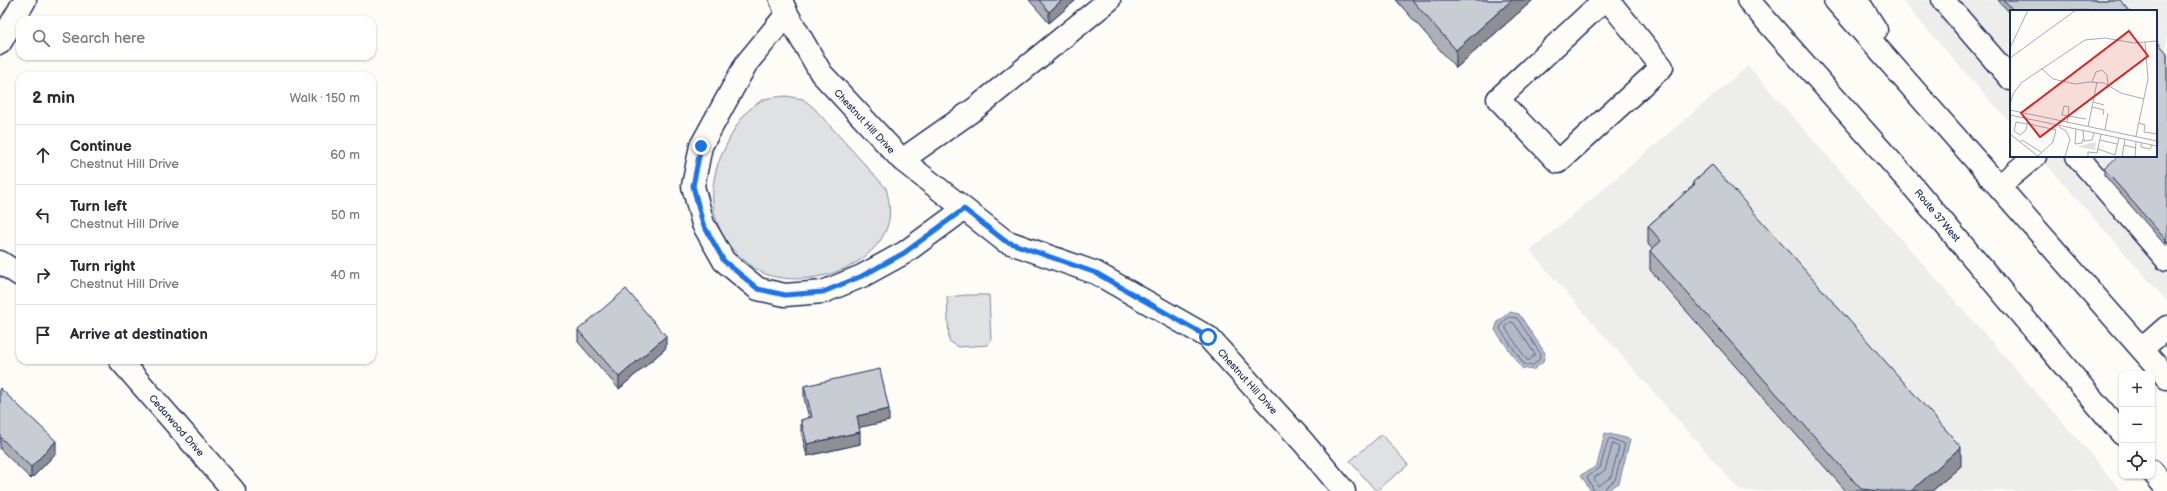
<!DOCTYPE html>
<html lang="en">
<head>
<meta charset="utf-8">
<style>
  :root { --surface:#fff; --page:#f7f7f7; --text:#2b2b33; --muted:#7c7c81; --line:#e1e1e2 }
  body { margin:0; font-family:"Balsamiq Sans",sans-serif; background:var(--page); color:var(--text) }
  .controls { position:absolute; right:12px; bottom:12px; display:grid; overflow:hidden; border-radius:8px; box-shadow:0 1px 3px #0004 }
  .controls button { width:36px; height:36px; display:grid; place-items:center; padding:0; border:0; border-bottom:1px solid var(--line); background:var(--surface); color:var(--text); font:20px sans-serif }
  .stop { position:absolute; width:12px; height:12px; margin:-9px; border:3px solid #1a73e8; border-radius:50%; background:#fff }
  .stop.end { background:#1a73e8; border-color:#fff; box-shadow:0 1px 4px #0008 }
  .list { margin:0; padding:0; list-style:none }
  h2 { display:flex; justify-content:space-between; align-items:center; height:52px; margin:0; padding:0 16px; font-size:17px }
  h2 small { font-size:13px; font-weight:400; color:var(--muted) }
  .list li { display:grid; grid-template-columns:26px 1fr auto; gap:12px; align-items:center; box-sizing:border-box; height:60px; padding:0 16px; border-top:1px solid var(--line) }
  .list b { display:block; font-size:15px; white-space:nowrap }
  .list p { margin:0; font-size:13px; white-space:nowrap; color:var(--muted) }
  .list em { font-size:13px; font-style:normal; color:var(--muted) }
  .icon { flex:none; width:22px; height:22px; fill:none; stroke:currentColor; stroke-width:2; stroke-linecap:round; stroke-linejoin:round }
  .map { position:relative; flex:none; width:2167px; height:491px; overflow:hidden }
  .search { position:absolute; background:var(--surface); box-shadow:0 1px 3px #0004; left:16px; top:16px; width:360px; height:44px; display:flex; align-items:center; gap:10px; box-sizing:border-box; padding:0 14px; border-radius:12px; color:var(--muted); font-size:15px }
  .panel { position:absolute; background:var(--surface); box-shadow:0 1px 3px #0004; left:16px; top:72px; width:360px; height:292px; border-radius:12px }
  .map>svg:first-child { display:block }
  .built { fill:#edeeec }
  .green { fill:#e0e1e3; stroke:#7e88a0 }
  .water { fill:#b3b8c5; stroke:#76819c }
  .lines { fill:none; stroke-linecap:round; stroke-linejoin:round }
  .shore { stroke:#586687; stroke-width:1 }
  .minor-casing { stroke:#1b2f5e; stroke-width:25 }
  .highway-casing { stroke:#1b2f5e; stroke-width:25 }
  .minor { stroke:#fdfcf7; stroke-width:22 }
  .highway { stroke:#fdfcf7; stroke-width:22 }
  .wall { fill:#adafb5; stroke:#1b2f5e }
  .shaded-wall { fill:#8d8f94; stroke:#1b2f5e }
  .building { fill:#c9ccd3; stroke:#1b2f5e }
  .route { stroke:#1a73e8; stroke-width:5 }
  .labels { text-anchor:middle; stroke-width:3; stroke-linejoin:round; paint-order:stroke }
  .street-label { font-size:10px; fill:#1b2f5e; stroke:#fdfcf7 }
  .inset-road { fill:none; stroke:#a3aaba; stroke-width:1 }
  .view { fill:#d62828; fill-opacity:0.15; stroke:#d62828; stroke-width:2 }
  .inset-edge { fill:none; stroke:#1b2f5e; stroke-width:2 }
</style>
</head>
<body>
<div class="map">
<svg width="2167" height="491" viewBox="0 0 2167 491">
  <rect width="100%" height="100%" fill="#fdfcf7"/>
  <filter id="ink" filterUnits="userSpaceOnUse"><feTurbulence type="fractalNoise" baseFrequency=".025" numOctaves="2"/><feDisplacementMap in="SourceGraphic" scale="8" xChannelSelector="R" yChannelSelector="G"/><feConvolveMatrix kernelMatrix="1 2 1 2 8 2 1 2 1" color-interpolation-filters="sRGB"/></filter>
  <g filter="url(#ink)">
    <!-- built -->
    <path class="built" d="M 1901,0 L 2167,0 L 2167,301 L 2039,156 L 2156,156 L 2156,11 L 2011,11 L 2011,124 Z
      M 1748,66 L 2088,451 L 2121,491 L 1740,491 L 1530,251 Z"/>
    <!-- green -->
    <path class="green" d="M 786,96 L 803,99 L 814,108 L 886,188 C 890,203 892,218 885,232 C 867,271 807,287 768,275 C 759,272 750,265 743,259 C 709,232 705,187 724,150 C 733,131 744,108 765,99 C 771,97 779,97 786,96 Z
      M 967,295 L 989,295 L 991,340 L 988,345 L 959,347 L 949,341 L 947,297 Z
      M 1382,434 L 1408,465 L 1376,491 L 1350,461 Z"/>
    <!-- water -->
    <path class="water" d="M 1510,312 L 1519,314 L 1545,353 L 1543,362 L 1533,370 L 1522,368 L 1495,330 L 1498,321 Z
      M 1605,433 L 1630,439 L 1619,483 L 1606,491 L 1591,491 L 1581,475 L 1597,466 Z"/>
    <g class="lines">
      <!-- shore -->
      <path class="shore" d="M 1510,317 L 1517,318 L 1540,353 L 1539,360 L 1532,366 L 1524,364 L 1500,329 L 1502,323 Z
        M 1511,322 L 1514,323 L 1535,354 L 1530,360 L 1527,360 L 1506,329 L 1506,326 Z
        M 1613,444 L 1619,447 L 1611,477 L 1598,486 L 1594,478 L 1605,470 Z
        M 1594,491 L 1587,477 L 1600,468 L 1608,440 L 1610,438 L 1625,444 L 1615,480 L 1606,487 L 1604,491"/>
      <!-- minor casing -->
      <g class="minor-casing">
        <path id="minor" d="M 781,0 L 787,14 L 821,73 L 902,160 L 1005,241 L 1096,273 L 1208,337 L 1304,443 L 1344,491
          M 1604,0 L 1498,99 L 1558,162 L 1662,67 L 1608,0
          M 1943,0 L 2011,79
          M 787,14 L 746,64 L 701,146 L 693,186 L 703,224 L 724,261 L 758,289 L 785,295 L 823,292 L 862,276 L 904,253 L 964,209
          M 0,43 L 25,0
          M 2077,156 L 2167,260
          M 902,160 L 976,108 L 1109,0
          M 1999,186 L 2035,156
          M 0,262 L 20,275
          M 2142,349 L 2167,327
          M 120,360 L 234,491"/>
      </g>
      <!-- highway casing -->
      <g class="highway-casing">
        <path id="highway" d="M 1748,0 L 1910,183 L 2122,434
          M 1835,0 L 2167,378
          M 1857,0 L 1876,30
          M 2152,471 L 2167,489"/>
      </g>
      <!-- minor -->
      <use href="#minor" class="minor"/>
      <!-- highway -->
      <use href="#highway" class="highway"/>
    </g>
    <!-- wall -->
    <path class="wall" d="M 1029,0 L 1076,0 L 1049,23 Z
      M 1396,0 L 1533,0 L 1456,68 Z
      M 1998,0 L 2120,0 L 2130,11 L 2011,11 L 2011,14 Z
      M 2167,53 L 2166,246 L 2104,175 L 2104,169 L 2156,156 Z
      M 1712,165 L 1961,466 L 1932,491 L 1846,491 L 1650,270 L 1650,251 L 1652,249 L 1648,244 L 1648,226 L 1693,186 L 1693,182 Z
      M 578,330 L 666,348 L 619,389 L 578,342 Z
      M 804,386 L 889,421 L 859,427 L 860,444 L 807,456 L 801,432 L 801,420 L 809,418 L 804,398 Z
      M 0,388 L 56,453 L 31,479 L 0,449 Z"/>
    <!-- shaded-wall -->
    <path class="shaded-wall" d="M 1062,0 L 1076,0 L 1049,23 L 1049,12 Z
      M 1512,0 L 1533,0 L 1456,68 L 1456,50 Z
      M 666,336 L 666,348 L 619,389 L 619,377 Z
      M 889,409 L 889,421 L 857,428 L 857,416 Z
      M 860,432 L 860,444 L 807,456 L 807,444 Z
      M 56,441 L 56,453 L 31,479 L 31,467 Z
      M 1961,447 L 1961,466 L 1932,491 L 1911,491 Z"/>
    <!-- building -->
    <path class="building" d="M 1039,0 L 1062,0 L 1049,12 Z
      M 1412,0 L 1512,0 L 1456,50 Z
      M 2004,0 L 2120,0 L 2130,11 L 2014,11 Z
      M 2156,40 L 2167,53 L 2167,239 L 2166,240 L 2104,169 L 2118,156 L 2156,156 Z
      M 1712,165 L 1961,447 L 1911,491 L 1881,491 L 1861,489 L 1650,251 L 1661,241 L 1648,226 L 1695,184 L 1693,182 Z
      M 626,289 L 666,336 L 619,377 L 578,330 Z
      M 880,369 L 889,409 L 857,416 L 860,432 L 807,444 L 801,420 L 812,417 L 804,386 Z
      M 0,388 L 56,441 L 31,467 L 0,437 Z"/>
  </g>
  <g class="lines" filter="url(#ink)">
    <!-- route -->
    <path class="route" d="M 701,146 L 693,186 L 703,224 L 724,261 L 758,289 L 785,295 L 823,292 L 862,276 L 904,253 L 964,209 L 1005,241 L 1096,273 L 1208,337"/>
  </g>
  <g class="labels">
    <!-- street labels -->
    <g class="street-label">
      <text transform="translate(865 121) rotate(47)" y="4">Chestnut Hill Drive</text>
      <text transform="translate(1938 215) rotate(50)" y="4">Route 37 West</text>
      <text transform="translate(1248 381) rotate(48)" y="4">Chestnut Hill Drive</text>
      <text transform="translate(177 425) rotate(49)" y="4">Cedarwood Drive</text>
    </g>
  </g>
  <!-- overview -->
  <g transform="translate(2010 10)">
    <rect width="147" height="147" fill="#fdfcf7"/>
    <path d="M 86,132 L 85,140 L 69,137 L 69,136 Z" fill="#e0e1e3"/>
    <path class="inset-road" d="M 0,38 L 18,0M 0,48 L 66,0M 31,58 L 43,69 L 65,74 L 79,72 L 94,73 L 111,83 L 134,89M 82,72 L 86,62 L 92,60 L 97,65 L 98,75M 83,92 L 87,72M 0,95 L 3,84 L 11,73 L 75,30 L 95,28 L 124,33 L 147,31M 82,97 L 94,100 L 93,105M 0,100 L 147,131M 0,105 L 147,136M 58,106 L 59,97 L 54,96 L 52,105 L 58,106M 18,109 L 17,113 L 17,115 L 16,120 L 10,125 L 4,121 L 6,112 L 17,114 L 19,114 L 46,120 L 43,132 L 28,146M 57,112 L 58,106 L 76,109M 129,113 L 135,115 L 134,122 L 147,124M 49,117 L 56,121 L 60,129 L 55,147M 78,117 L 83,92 L 94,95M 66,119 L 65,134 L 72,133 L 73,129M 73,120 L 74,131 L 82,130 L 84,123M 95,120 L 98,103M 0,124 L 29,147M 126,126 L 138,69 L 135,32M 90,130 L 107,134M 10,132 L 12,130 L 31,142M 131,133 L 131,137 L 140,139 L 142,135M 114,135 L 126,138M 88,139 L 105,145 L 109,128M 78,147 L 78,142 L 87,143 L 91,124M 112,147 L 115,129M 125,147 L 126,132"/>
    <path class="view" d="M 119,21 L 138,46 L 30,127 L 11,103 Z"/>
    <rect width="147" height="147" class="inset-edge"/>
  </g>
</svg>
<div class="controls">
<button>+</button>
<button>−</button>
<button><svg class="icon" aria-label="locate" viewBox="0 0 24 24"><circle cx="12" cy="12" r="6"/><path d="M12 2v4M12 18v4M2 12h4M18 12h4"/></svg></button>
</div>
<div class="stop" style="left:1208px;top:337px"></div>
<div class="stop end" style="left:701px;top:146px"></div>
<div class="search"><svg class="icon" aria-label="search" viewBox="0 0 24 24"><circle cx="10" cy="10" r="6"/><path d="M15 15l6 6"/></svg>Search here</div>
<section class="panel">
<h2>2 min<small>Walk · 150 m</small></h2>
<ul class="list">
<li><svg class="icon" aria-label="ahead" viewBox="0 0 24 24"><path d="M12 20V5M6 11l6-6 6 6"/></svg><div><b>Continue</b><p>Chestnut Hill Drive</p></div><em>60 m</em></li>
<li><svg class="icon" aria-label="left" viewBox="0 0 24 24"><path d="M17 20v-9H6M10 6l-5 5 5 5"/></svg><div><b>Turn left</b><p>Chestnut Hill Drive</p></div><em>50 m</em></li>
<li><svg class="icon" aria-label="right" viewBox="0 0 24 24"><path d="M7 20v-9h11M14 6l5 5-5 5"/></svg><div><b>Turn right</b><p>Chestnut Hill Drive</p></div><em>40 m</em></li>
<li><svg class="icon" aria-label="arrive" viewBox="0 0 24 24"><path d="M6 21V4h12l-3 4 3 4H6"/></svg><div><b>Arrive at destination</b></div></li>
</ul>
</section>
</div>
</body>
</html>
